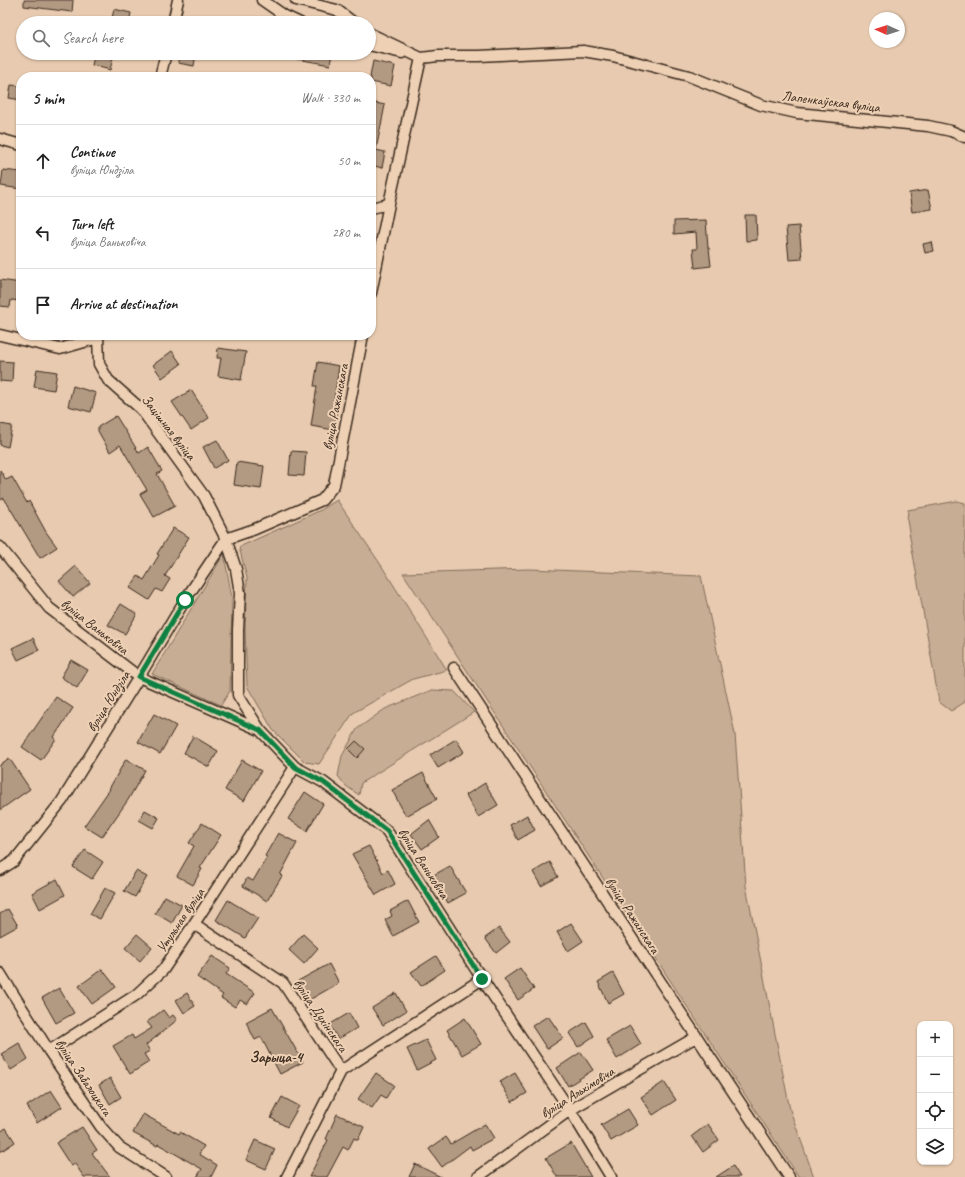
<!DOCTYPE html>
<html lang="en">
<head>
<meta charset="utf-8">
<style>
  :root { --surface:#fff; --page:#f6f6f6; --text:#222; --muted:#767676; --line:#e0e0e0 }
  body { margin:0; font-family:Caveat,sans-serif; background:var(--page); color:var(--text) }
  .controls { position:absolute; right:12px; bottom:12px; display:grid; overflow:hidden; border-radius:8px; box-shadow:0 1px 3px #0004 }
  .controls button { width:36px; height:36px; display:grid; place-items:center; padding:0; border:0; border-bottom:1px solid var(--line); background:var(--surface); color:var(--text); font:20px sans-serif }
  .compass { position:absolute; left:869px; top:12px; width:36px; height:36px; border-radius:50%; background:var(--surface); box-shadow:0 1px 3px #0004; rotate:273deg }
  .stop { position:absolute; width:12px; height:12px; margin:-9px; border:3px solid #0b8043; border-radius:50%; background:#fff }
  .stop.end { background:#0b8043; border-color:#fff; box-shadow:0 1px 4px #0008 }
  .list { margin:0; padding:0; list-style:none }
  h2 { display:flex; justify-content:space-between; align-items:center; height:52px; margin:0; padding:0 16px; font-size:17px }
  h2 small { font-size:13px; font-weight:400; color:var(--muted) }
  .list li { display:grid; grid-template-columns:26px 1fr auto; gap:12px; align-items:center; box-sizing:border-box; height:72px; padding:0 16px; border-top:1px solid var(--line) }
  .list b { display:block; font-size:15px; white-space:nowrap }
  .list p { margin:0; font-size:13px; white-space:nowrap; color:var(--muted) }
  .list em { font-size:13px; font-style:normal; color:var(--muted) }
  .icon { flex:none; width:22px; height:22px; fill:none; stroke:currentColor; stroke-width:2; stroke-linecap:round; stroke-linejoin:round }
  .map { position:relative; flex:none; width:965px; height:1177px; overflow:hidden }
  .search { position:absolute; background:var(--surface); box-shadow:0 1px 3px #0004; left:16px; top:16px; width:360px; height:44px; display:flex; align-items:center; gap:10px; box-sizing:border-box; padding:0 14px; border-radius:22px; color:var(--muted); font-size:15px }
  .panel { position:absolute; background:var(--surface); box-shadow:0 1px 3px #0004; left:16px; top:72px; width:360px; height:268px; border-radius:16px }
  .map>svg:first-child { display:block }
  .green { fill:#c7ad94; stroke:#816c59 }
  .building { fill:#b29982; stroke:#3b2a1e }
  .lines { fill:none; stroke-linecap:round; stroke-linejoin:round }
  .minor-casing { stroke:#3b2a1e; stroke-width:13 }
  .minor { stroke:#eed1b5; stroke-width:10 }
  .route { stroke:#0b8043; stroke-width:5 }
  .labels { text-anchor:middle; stroke-width:4; stroke-linejoin:round; paint-order:stroke }
  .street-label { font-size:14px; fill:#3b2a1e; stroke:#eed1b5 }
  .neighbourhood-label { font-size:15px; font-weight:bold; fill:#3b2a1e; stroke:#eed1b5 }
</style>
</head>
<body>
<div class="map">
<svg width="965" height="1177" viewBox="0 0 965 1177">
  <rect width="100%" height="100%" fill="#e7caaf"/>
  <filter id="ink" filterUnits="userSpaceOnUse"><feTurbulence type="fractalNoise" baseFrequency=".025" numOctaves="2"/><feDisplacementMap in="SourceGraphic" scale="8" xChannelSelector="R" yChannelSelector="G"/><feConvolveMatrix kernelMatrix="1 2 1 2 8 2 1 2 1" color-interpolation-filters="sRGB"/></filter>
  <g filter="url(#ink)">
    <!-- green -->
    <path class="green" d="M 337,500 L 381,565 L 447,670 L 413,679 L 353,713 L 319,764 L 305,762 L 273,730 L 247,686 L 245,628 L 247,578 L 239,547 L 321,510 Z
      M 957,501 L 965,503 L 965,702 L 951,711 L 939,702 L 907,520 L 908,510 Z
      M 224,554 L 232,598 L 230,691 L 221,705 L 152,674 Z
      M 529,569 L 701,576 L 735,734 L 746,886 L 790,1110 L 814,1177 L 799,1177 L 403,573 Z
      M 432,690 L 454,691 L 474,712 L 361,783 L 359,795 L 346,786 L 338,776 L 342,756 L 357,729 L 385,709 Z"/>
    <!-- building -->
    <path class="building" d="M 24,0 L 73,0 L 72,12 L 24,6 Z
      M 114,9 L 131,13 L 129,23 L 111,23 Z
      M 95,53 L 114,53 L 110,70 L 92,65 Z
      M 179,53 L 196,53 L 194,66 L 178,63 Z
      M 293,53 L 332,53 L 330,65 L 292,58 Z
      M 373,61 L 395,66 L 391,86 L 371,82 L 371,77 L 370,77 Z
      M 11,85 L 21,86 L 21,100 L 9,98 Z
      M 371,102 L 385,105 L 376,150 L 385,152 L 382,168 L 371,165 Z
      M 3,170 L 21,172 L 21,189 L 1,186 Z
      M 928,190 L 932,209 L 912,212 L 909,193 Z
      M 745,215 L 756,215 L 757,240 L 746,241 Z
      M 706,220 L 708,248 L 709,248 L 711,266 L 695,268 L 693,249 L 697,249 L 696,232 L 674,234 L 674,221 Z
      M 799,226 L 802,259 L 789,260 L 786,227 Z
      M 932,242 L 934,251 L 925,253 L 923,244 Z
      M 0,280 L 21,283 L 21,301 L 11,300 L 10,307 L 0,306 Z
      M 218,348 L 246,352 L 241,380 L 218,376 L 221,358 L 217,358 Z
      M 172,351 L 181,364 L 162,378 L 153,365 Z
      M 0,361 L 13,362 L 12,382 L 0,381 Z
      M 318,362 L 339,366 L 334,401 L 338,402 L 334,430 L 311,426 L 317,386 L 314,386 Z
      M 37,369 L 57,372 L 54,390 L 34,387 Z
      M 73,386 L 96,393 L 91,412 L 68,406 Z
      M 191,390 L 209,418 L 191,430 L 172,402 Z
      M 116,416 L 139,453 L 148,447 L 162,471 L 157,474 L 175,506 L 154,517 L 140,494 L 147,490 L 120,445 L 110,452 L 98,431 L 98,427 Z
      M 0,424 L 12,426 L 8,447 L 0,445 Z
      M 217,440 L 228,460 L 214,468 L 203,447 Z
      M 291,451 L 306,452 L 304,476 L 289,475 Z
      M 237,462 L 264,466 L 261,489 L 234,485 Z
      M 0,470 L 6,480 L 12,477 L 27,503 L 29,501 L 46,532 L 57,547 L 40,558 L 4,498 L 0,500 Z
      M 173,528 L 189,537 L 165,576 L 170,579 L 162,592 L 156,589 L 149,600 L 130,588 L 138,576 L 144,580 L 159,555 L 157,554 Z
      M 76,566 L 90,583 L 73,597 L 59,581 Z
      M 121,604 L 137,614 L 125,634 L 108,625 Z
      M 33,638 L 39,650 L 18,660 L 12,648 Z
      M 71,660 L 88,670 L 77,688 L 61,677 Z
      M 56,697 L 73,708 L 54,737 L 56,739 L 41,760 L 22,747 Z
      M 154,714 L 176,726 L 160,754 L 138,742 Z
      M 193,736 L 218,751 L 209,767 L 184,753 Z
      M 456,739 L 464,752 L 438,768 L 430,755 Z
      M 356,741 L 365,749 L 357,758 L 348,749 Z
      M 9,758 L 30,789 L 0,810 L 0,765 Z
      M 126,759 L 145,770 L 128,800 L 102,837 L 84,826 L 110,789 L 109,789 Z
      M 242,760 L 261,771 L 244,801 L 225,790 Z
      M 423,773 L 437,799 L 406,816 L 392,790 Z
      M 485,783 L 498,805 L 478,817 L 466,795 Z
      M 305,792 L 323,804 L 307,831 L 288,819 Z
      M 145,810 L 159,818 L 153,828 L 139,820 Z
      M 527,815 L 535,830 L 518,840 L 510,825 Z
      M 429,820 L 439,837 L 422,849 L 411,834 Z
      M 202,823 L 221,835 L 200,868 L 202,869 L 193,885 L 177,876 L 194,846 L 189,843 Z
      M 278,833 L 297,843 L 280,875 L 282,876 L 267,901 L 243,886 L 247,878 L 253,881 L 267,857 L 265,856 Z
      M 369,846 L 383,873 L 388,870 L 395,884 L 376,895 L 352,854 Z
      M 85,850 L 103,862 L 92,879 L 73,867 Z
      M 550,862 L 558,877 L 541,886 L 533,872 Z
      M 450,866 L 466,893 L 448,903 L 432,876 Z
      M 136,871 L 147,877 L 135,897 L 124,891 Z
      M 57,879 L 65,895 L 40,909 L 32,893 Z
      M 105,888 L 115,893 L 100,919 L 90,914 Z
      M 165,896 L 182,905 L 172,923 L 155,913 Z
      M 228,900 L 258,918 L 245,938 L 216,920 Z
      M 408,901 L 419,922 L 393,936 L 385,920 L 392,916 L 390,911 Z
      M 8,909 L 18,926 L 0,936 L 0,914 Z
      M 571,923 L 583,941 L 568,951 L 557,932 Z
      M 499,928 L 510,942 L 496,953 L 485,938 Z
      M 137,934 L 152,947 L 140,961 L 125,948 Z
      M 303,934 L 318,948 L 304,964 L 289,950 Z
      M 212,956 L 230,968 L 226,974 L 255,993 L 247,1004 L 240,1000 L 235,1007 L 221,998 L 223,995 L 197,977 Z
      M 436,956 L 445,970 L 421,986 L 411,972 Z
      M 329,964 L 339,983 L 309,1000 L 298,981 Z
      M 520,968 L 534,989 L 518,1000 L 504,979 Z
      M 102,969 L 116,987 L 92,1004 L 79,986 Z
      M 613,973 L 624,994 L 608,1003 L 598,982 Z
      M 59,988 L 74,1013 L 56,1023 L 42,998 Z
      M 187,993 L 195,1006 L 184,1013 L 176,1000 Z
      M 396,993 L 406,1011 L 383,1025 L 372,1008 Z
      M 272,1008 L 303,1062 L 280,1074 L 261,1037 L 255,1040 L 246,1022 Z
      M 163,1010 L 169,1018 L 173,1015 L 177,1020 L 146,1045 L 150,1051 L 144,1054 L 149,1062 L 130,1074 L 113,1046 L 132,1035 L 134,1039 L 152,1028 L 147,1022 Z
      M 349,1013 L 357,1028 L 338,1039 L 329,1025 Z
      M 548,1016 L 563,1038 L 547,1049 L 532,1026 Z
      M 465,1018 L 481,1044 L 462,1055 L 447,1030 Z
      M 586,1022 L 594,1036 L 578,1047 L 569,1033 Z
      M 630,1026 L 641,1044 L 617,1059 L 606,1040 Z
      M 426,1040 L 436,1060 L 417,1070 L 407,1049 Z
      M 19,1043 L 28,1059 L 11,1070 L 1,1054 Z
      M 581,1052 L 593,1070 L 568,1086 L 557,1068 Z
      M 376,1073 L 394,1085 L 386,1098 L 381,1095 L 372,1108 L 358,1099 Z
      M 515,1073 L 527,1093 L 512,1102 L 500,1082 Z
      M 110,1078 L 121,1097 L 110,1104 L 99,1085 Z
      M 664,1082 L 676,1100 L 653,1115 L 641,1097 Z
      M 51,1090 L 62,1107 L 37,1123 L 27,1106 Z
      M 282,1097 L 299,1106 L 287,1127 L 271,1118 Z
      M 628,1109 L 638,1125 L 611,1141 L 601,1125 Z
      M 143,1114 L 179,1134 L 180,1132 L 204,1146 L 199,1154 L 217,1165 L 211,1177 L 197,1177 L 202,1169 L 158,1144 L 157,1146 L 133,1133 Z
      M 337,1114 L 364,1127 L 358,1140 L 354,1138 L 348,1150 L 343,1147 L 327,1177 L 309,1177 L 328,1140 L 326,1139 Z
      M 485,1124 L 494,1138 L 472,1150 L 470,1146 L 442,1167 L 429,1149 L 446,1137 L 451,1144 Z
      M 708,1124 L 719,1140 L 703,1152 L 692,1136 Z
      M 82,1127 L 97,1150 L 92,1153 L 110,1177 L 84,1177 L 75,1164 L 71,1166 L 56,1143 Z
      M 6,1128 L 15,1142 L 0,1152 L 0,1132 Z
      M 255,1140 L 275,1149 L 266,1169 L 246,1160 Z
      M 571,1143 L 591,1177 L 557,1177 L 546,1158 Z
      M 415,1164 L 441,1177 L 409,1177 Z
      M 733,1166 L 740,1177 L 716,1177 Z"/>
    <g class="lines">
      <!-- minor casing -->
      <g class="minor-casing">
        <path id="minor" d="M 262,0 L 285,16 L 300,23
          M 296,0 L 337,10 L 354,23
          M 173,23 L 178,0
          M 369,33 L 421,58 L 438,56 L 479,56 L 583,51 L 613,56 L 689,76 L 761,105 L 797,113 L 928,126 L 951,131 L 965,137
          M 369,45 L 402,53
          M 160,77 L 166,53
          M 0,139 L 21,145
          M 371,208 L 389,204
          M 371,293 L 389,204 L 421,58
          M 0,335 L 60,349 L 98,338
          M 98,335 L 99,364 L 108,380 L 141,409 L 204,496 L 226,539 L 236,569 L 240,593 L 238,630 L 238,695 L 260,730
          M 0,547 L 49,608 L 139,677 L 260,730 L 295,767 L 323,782 L 387,831 L 482,979 L 570,1110 L 611,1177
          M 454,668 L 789,1177
          M 0,870 L 14,861 L 62,801 L 139,677 L 185,600 L 226,539 L 255,529 L 322,500 L 334,485 L 363,335
          M 194,924 L 283,983 L 341,1071
          M 0,973 L 49,1051 L 101,1127 L 119,1147 L 166,1177
          M 49,1051 L 136,995 L 163,970 L 194,924 L 295,767
          M 287,1177 L 341,1071 L 482,979
          M 478,1177 L 570,1110 L 696,1037"/>
      </g>
      <!-- minor -->
      <use href="#minor" class="minor"/>
    </g>
  </g>
  <g class="lines" filter="url(#ink)">
    <!-- route -->
    <path class="route" d="M 185,600 L 139,677 L 260,730 L 295,767 L 323,782 L 387,831 L 482,979"/>
  </g>
  <g class="labels">
    <!-- street labels -->
    <g class="street-label">
      <text transform="translate(831 101) rotate(7)" y="5">Лапенкаўская вуліца</text>
      <text transform="translate(335 407) rotate(-79)" y="5">вуліца Ражанскага</text>
      <text transform="translate(169 427) rotate(52)" y="5">Зацішная вуліца</text>
      <text transform="translate(95 626) rotate(38)" y="5">вуліца Ваньковіча</text>
      <text transform="translate(108 701) rotate(-58)" y="5">вуліца Юндзіла</text>
      <text transform="translate(424 863) rotate(57)" y="5">вуліца Ваньковіча</text>
      <text transform="translate(633 915) rotate(57)" y="5">вуліца Ражанскага</text>
      <text transform="translate(180 920) rotate(-56)" y="5">Утульная вуліца</text>
      <text transform="translate(321 1015) rotate(56)" y="5">вуліца Духінскага</text>
      <text transform="translate(84 1077) rotate(56)" y="5">вуліца Забалоцкага</text>
      <text transform="translate(577 1092) rotate(-32)" y="5">вуліца Альхімовіча</text>
    </g>
    <!-- neighbourhood labels -->
    <g class="neighbourhood-label">
      <text x="276" y="1062">Зарыца-4</text>
    </g>
  </g>
</svg>
<div class="controls">
<button>+</button>
<button>−</button>
<button><svg class="icon" aria-label="locate" viewBox="0 0 24 24"><circle cx="12" cy="12" r="6"/><path d="M12 2v4M12 18v4M2 12h4M18 12h4"/></svg></button>
<button><svg class="icon" aria-label="layers" viewBox="0 0 24 24"><path d="M12 4l9 5-9 5-9-5zM3 14l9 5 9-5"/></svg></button>
</div>
<svg class="compass" viewBox="-18 -18 36 36"><path d="M0-13l5 13h-10z" fill="#e53935"/><path d="M0 13l5-13h-10z" fill="#767676"/></svg>
<div class="stop" style="left:185px;top:600px"></div>
<div class="stop end" style="left:482px;top:979px"></div>
<div class="search"><svg class="icon" aria-label="search" viewBox="0 0 24 24"><circle cx="10" cy="10" r="6"/><path d="M15 15l6 6"/></svg>Search here</div>
<section class="panel">
<h2>5 min<small>Walk · 330 m</small></h2>
<ul class="list">
<li><svg class="icon" aria-label="ahead" viewBox="0 0 24 24"><path d="M12 20V5M6 11l6-6 6 6"/></svg><div><b>Continue</b><p>вуліца Юндзіла</p></div><em>50 m</em></li>
<li><svg class="icon" aria-label="left" viewBox="0 0 24 24"><path d="M17 20v-9H6M10 6l-5 5 5 5"/></svg><div><b>Turn left</b><p>вуліца Ваньковіча</p></div><em>280 m</em></li>
<li><svg class="icon" aria-label="arrive" viewBox="0 0 24 24"><path d="M6 21V4h12l-3 4 3 4H6"/></svg><div><b>Arrive at destination</b></div></li>
</ul>
</section>
</div>
</body>
</html>
